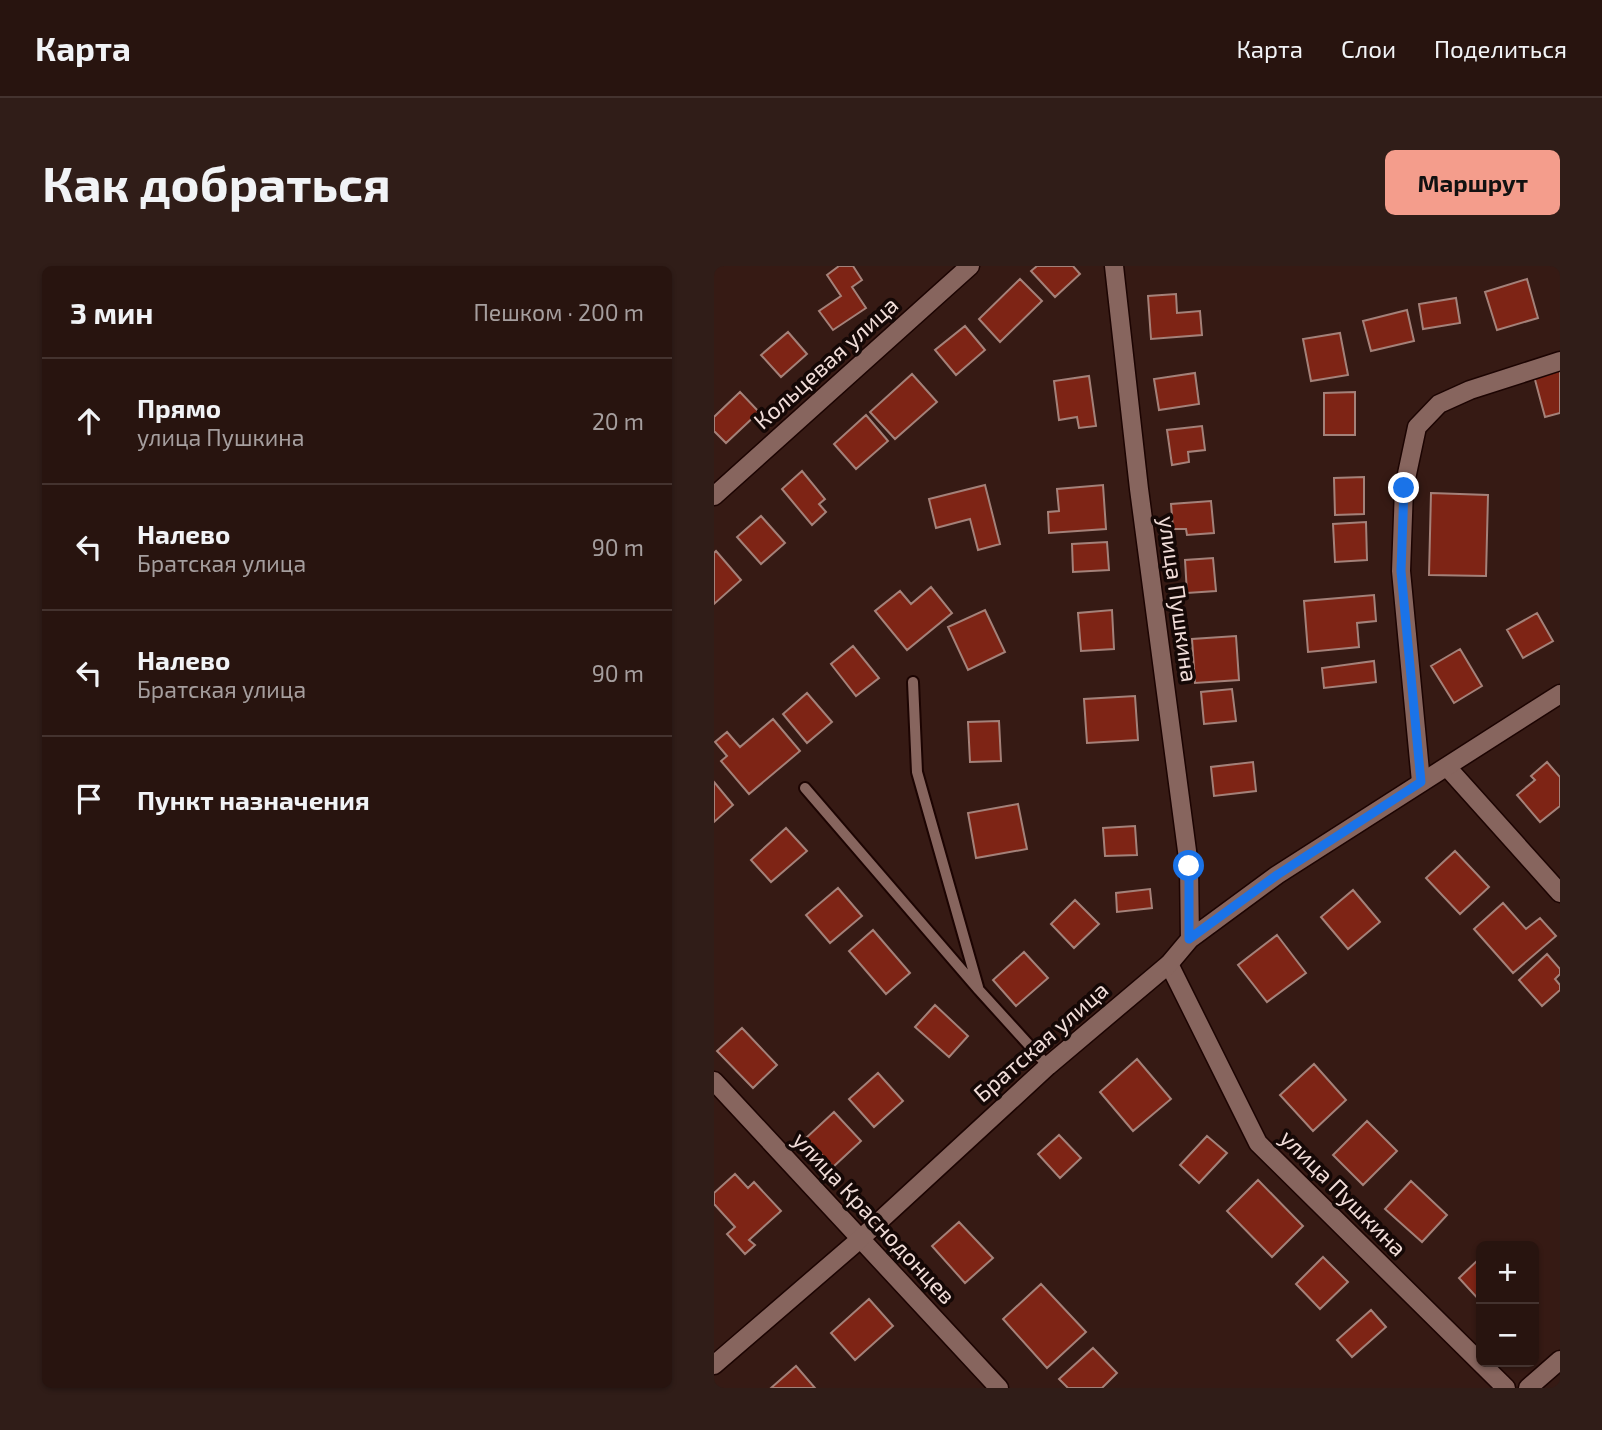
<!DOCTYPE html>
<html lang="ru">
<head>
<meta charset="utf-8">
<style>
  :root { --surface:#28140f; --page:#301d18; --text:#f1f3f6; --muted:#a59e9e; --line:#44332f; --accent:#f49d8c }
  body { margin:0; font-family:"Exo 2",sans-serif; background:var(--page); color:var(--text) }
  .controls { position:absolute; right:21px; bottom:21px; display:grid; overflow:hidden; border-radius:10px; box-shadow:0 2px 5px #0004 }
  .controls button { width:63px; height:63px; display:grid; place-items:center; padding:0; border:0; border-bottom:2px solid var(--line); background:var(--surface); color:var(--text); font:35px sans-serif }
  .stop { position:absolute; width:21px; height:21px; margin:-16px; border:5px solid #1a73e8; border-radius:50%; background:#fff }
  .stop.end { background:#1a73e8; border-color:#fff; box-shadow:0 2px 7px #0008 }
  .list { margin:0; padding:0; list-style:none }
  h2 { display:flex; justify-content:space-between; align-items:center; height:91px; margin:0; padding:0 28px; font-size:30px }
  h2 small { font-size:23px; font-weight:400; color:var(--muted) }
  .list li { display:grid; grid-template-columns:46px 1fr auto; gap:21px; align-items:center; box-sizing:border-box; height:126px; padding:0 28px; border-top:2px solid var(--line) }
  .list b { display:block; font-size:26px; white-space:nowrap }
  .list p { margin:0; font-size:23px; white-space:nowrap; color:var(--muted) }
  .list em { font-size:23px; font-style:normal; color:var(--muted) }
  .icon { flex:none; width:38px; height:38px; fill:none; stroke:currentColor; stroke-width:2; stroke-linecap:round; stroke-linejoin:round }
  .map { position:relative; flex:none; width:846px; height:1122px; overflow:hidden; border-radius:10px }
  header { display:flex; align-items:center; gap:42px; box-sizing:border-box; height:98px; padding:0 35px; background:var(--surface); border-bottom:2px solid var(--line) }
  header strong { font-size:33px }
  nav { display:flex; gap:38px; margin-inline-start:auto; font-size:24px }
  .intro { display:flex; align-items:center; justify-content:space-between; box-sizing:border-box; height:168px; padding:0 42px }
  h1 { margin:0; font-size:49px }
  .button { padding:18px 32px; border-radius:10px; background:var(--accent); color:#111; font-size:24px; font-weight:700 }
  main { display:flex; gap:42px; padding:0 42px }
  aside { flex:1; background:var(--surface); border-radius:10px; box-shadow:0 2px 5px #0004 }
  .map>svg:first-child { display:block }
  .building { fill:#7e2415; stroke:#a48179; stroke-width:2 }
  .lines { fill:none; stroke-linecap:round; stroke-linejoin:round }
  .lane-casing { stroke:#1c0402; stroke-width:14 }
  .street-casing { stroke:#1c0402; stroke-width:21 }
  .secondary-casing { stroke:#1c0402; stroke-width:21 }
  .lane { stroke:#87655e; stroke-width:10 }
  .street { stroke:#87655e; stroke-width:18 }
  .secondary { stroke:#87655e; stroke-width:18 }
  .route { stroke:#1a73e8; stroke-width:9 }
  .labels { text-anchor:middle; stroke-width:7; stroke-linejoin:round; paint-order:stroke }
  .street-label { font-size:23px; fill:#f1ddd9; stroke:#150806 }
</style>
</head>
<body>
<header>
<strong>Карта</strong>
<nav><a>Карта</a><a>Слои</a><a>Поделиться</a></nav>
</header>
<div class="intro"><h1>Как добраться</h1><a class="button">Маршрут</a></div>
<main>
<aside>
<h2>3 мин<small>Пешком · 200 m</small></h2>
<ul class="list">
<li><svg class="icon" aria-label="ahead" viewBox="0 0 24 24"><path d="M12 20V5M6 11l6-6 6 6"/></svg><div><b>Прямо</b><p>улица Пушкина</p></div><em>20 m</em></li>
<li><svg class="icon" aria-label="left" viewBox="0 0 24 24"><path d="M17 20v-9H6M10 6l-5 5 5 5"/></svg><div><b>Налево</b><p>Братская улица</p></div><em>90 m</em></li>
<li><svg class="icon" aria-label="left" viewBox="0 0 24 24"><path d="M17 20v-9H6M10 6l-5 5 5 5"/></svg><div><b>Налево</b><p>Братская улица</p></div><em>90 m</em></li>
<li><svg class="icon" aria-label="arrive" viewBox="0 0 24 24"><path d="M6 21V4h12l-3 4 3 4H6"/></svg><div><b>Пункт назначения</b></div></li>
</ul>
</aside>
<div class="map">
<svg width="846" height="1122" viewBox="0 0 846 1122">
  <rect width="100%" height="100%" fill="#361a14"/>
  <!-- building -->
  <path class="building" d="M 125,0 L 139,0 L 148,14 L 138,21 L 152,42 L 119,64 L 105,45 L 127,30 L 113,9 Z
    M 323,0 L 359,0 L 366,8 L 341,31 L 317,5 Z
    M 306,13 L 328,35 L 286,76 L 265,53 Z
    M 813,13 L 824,52 L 783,64 L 771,26 Z
    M 462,28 L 463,47 L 486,45 L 488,69 L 437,73 L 434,30 Z
    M 742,32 L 746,57 L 709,63 L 705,38 Z
    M 693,44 L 700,75 L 657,85 L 649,55 Z
    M 251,60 L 271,84 L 242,109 L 221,84 Z
    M 74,66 L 93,88 L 67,111 L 47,89 Z
    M 626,67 L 634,109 L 597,115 L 589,73 Z
    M 846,103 L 846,147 L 831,151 L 820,110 Z
    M 481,107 L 485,138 L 445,144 L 440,113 Z
    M 198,108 L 223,136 L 181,173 L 156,146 Z
    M 375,110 L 382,160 L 365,162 L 363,151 L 345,154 L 340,115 Z
    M 26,126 L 45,146 L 12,177 L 0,165 L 0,151 Z
    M 641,126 L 641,169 L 610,169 L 610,127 Z
    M 152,149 L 174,175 L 142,203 L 120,178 Z
    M 488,160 L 491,184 L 474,186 L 475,196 L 458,199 L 453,164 Z
    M 88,205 L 111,233 L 105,238 L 112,246 L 98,259 L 68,223 Z
    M 650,211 L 650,248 L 621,249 L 620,212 Z
    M 271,219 L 286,278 L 264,284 L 256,253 L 222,262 L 215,233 Z
    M 389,219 L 392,263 L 335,267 L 334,246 L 345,245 L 343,223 Z
    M 717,227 L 774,229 L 772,310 L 715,309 Z
    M 497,235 L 500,267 L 473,269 L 472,263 L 459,263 L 457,238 Z
    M 47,250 L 71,277 L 47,298 L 23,271 Z
    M 652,256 L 653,294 L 621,296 L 619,258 Z
    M 393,276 L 395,304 L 359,306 L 358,278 Z
    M 2,285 L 27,314 L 0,338 L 0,287 Z
    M 499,292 L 502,325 L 473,327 L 471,294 Z
    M 217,321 L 238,347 L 193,384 L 161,345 L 186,325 L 197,338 Z
    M 660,329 L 662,355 L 643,357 L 645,381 L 594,386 L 590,335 Z
    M 271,344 L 291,386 L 254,404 L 234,361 Z
    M 398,344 L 400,383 L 367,385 L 364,347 Z
    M 823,347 L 839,375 L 809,392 L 793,364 Z
    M 522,370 L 525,414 L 481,417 L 478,373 Z
    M 139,380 L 165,412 L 142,430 L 117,398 Z
    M 746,383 L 768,420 L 740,437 L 717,400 Z
    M 660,395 L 662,416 L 610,422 L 608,402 Z
    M 518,423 L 522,455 L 490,458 L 487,426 Z
    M 93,427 L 118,456 L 93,477 L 69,448 Z
    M 421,430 L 424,474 L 373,477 L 370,433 Z
    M 59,453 L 86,485 L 35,528 L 7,495 L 13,490 L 1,476 L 13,466 L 26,481 Z
    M 285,455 L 287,495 L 256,496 L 254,456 Z
    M 539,496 L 542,525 L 500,530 L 497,501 Z
    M 833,496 L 846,511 L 846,540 L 826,556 L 803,529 L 821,514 L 817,510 Z
    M 0,516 L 19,539 L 0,556 Z
    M 304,538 L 313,583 L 262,592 L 254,547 Z
    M 421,560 L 423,589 L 391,590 L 389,562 Z
    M 72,562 L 93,585 L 57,616 L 37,594 Z
    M 741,585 L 775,621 L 746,648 L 712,612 Z
    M 124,622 L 148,650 L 116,677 L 92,649 Z
    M 436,623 L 438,642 L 403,646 L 402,627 Z
    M 639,624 L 666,656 L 634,683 L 607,651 Z
    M 361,634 L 385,658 L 360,682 L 337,658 Z
    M 789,637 L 812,663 L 826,652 L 842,670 L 799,707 L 760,663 Z
    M 159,664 L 196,707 L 172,728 L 135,685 Z
    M 563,669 L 592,707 L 553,736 L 524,699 Z
    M 310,686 L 334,712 L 302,740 L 279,714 Z
    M 833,688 L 846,703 L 846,708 L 841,713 L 846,719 L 846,724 L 828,740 L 805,714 Z
    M 221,739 L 254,770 L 235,791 L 201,761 Z
    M 28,762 L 63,799 L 39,822 L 3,785 Z
    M 423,793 L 457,833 L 419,865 L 386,826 Z
    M 600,798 L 632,834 L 599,865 L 566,829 Z
    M 164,807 L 189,835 L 160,861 L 135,833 Z
    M 120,846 L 147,875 L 119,901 L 92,872 Z
    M 653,855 L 683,885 L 649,919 L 619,889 Z
    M 345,869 L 367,892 L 346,912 L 324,888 Z
    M 493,870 L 513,887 L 485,917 L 466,899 Z
    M 21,908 L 34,922 L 40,916 L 67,945 L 35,974 L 41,979 L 31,988 L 13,968 L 21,961 L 0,938 L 0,927 Z
    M 544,914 L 589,960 L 558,991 L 513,945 Z
    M 697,915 L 733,949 L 708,976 L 671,943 Z
    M 245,956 L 279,992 L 251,1017 L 218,980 Z
    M 609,991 L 634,1016 L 606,1043 L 582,1018 Z
    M 767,991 L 767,1036 L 745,1012 Z
    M 327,1018 L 372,1066 L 333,1102 L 289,1053 Z
    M 155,1033 L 179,1060 L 141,1094 L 117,1067 Z
    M 657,1044 L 672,1061 L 638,1091 L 623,1074 Z
    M 379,1082 L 403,1107 L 388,1122 L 354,1122 L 345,1113 Z
    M 82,1100 L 101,1122 L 57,1122 Z"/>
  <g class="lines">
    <!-- lane casing -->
    <g class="lane-casing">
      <path id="lane" d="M 199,416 L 203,506 L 264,721
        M 91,522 L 265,724 L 334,800"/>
    </g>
    <!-- street casing -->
    <g class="street-casing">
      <path id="street" d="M 0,230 L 256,0
        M 733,501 L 846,627
        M 707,516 L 687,305 L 690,222 L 703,161 L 725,138 L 756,124 L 846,95
        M 455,698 L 544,877 L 792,1122
        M 0,815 L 285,1122
        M 814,1122 L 846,1094"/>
    </g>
    <!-- secondary casing -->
    <g class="secondary-casing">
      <path id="secondary" d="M 400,0 L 425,223 L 475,600 L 476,673
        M 0,1099 L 145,974 L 334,800 L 455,698 L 476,673 L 563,609 L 846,428"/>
    </g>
    <!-- lane -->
    <use href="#lane" class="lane"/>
    <!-- street -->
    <use href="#street" class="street"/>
    <!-- secondary -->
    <use href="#secondary" class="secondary"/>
  </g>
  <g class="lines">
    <!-- route -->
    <path class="route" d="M 475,600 L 475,673 L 563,609 L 707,516 L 687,305 L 690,222"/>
  </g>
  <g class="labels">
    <!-- street labels -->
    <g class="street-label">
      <text transform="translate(112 97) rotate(-42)" y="8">Кольцевая улица</text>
      <text transform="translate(464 333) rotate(82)" y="8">улица Пушкина</text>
      <text transform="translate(327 776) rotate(-41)" y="8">Братская улица</text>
      <text transform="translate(629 927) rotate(45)" y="8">улица Пушкина</text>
      <text transform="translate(160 952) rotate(47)" y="8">улица Краснодонцев</text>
    </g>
  </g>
</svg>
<div class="controls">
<button>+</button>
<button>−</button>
</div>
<div class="stop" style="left:475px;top:600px"></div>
<div class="stop end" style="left:690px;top:222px"></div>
</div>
</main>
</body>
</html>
